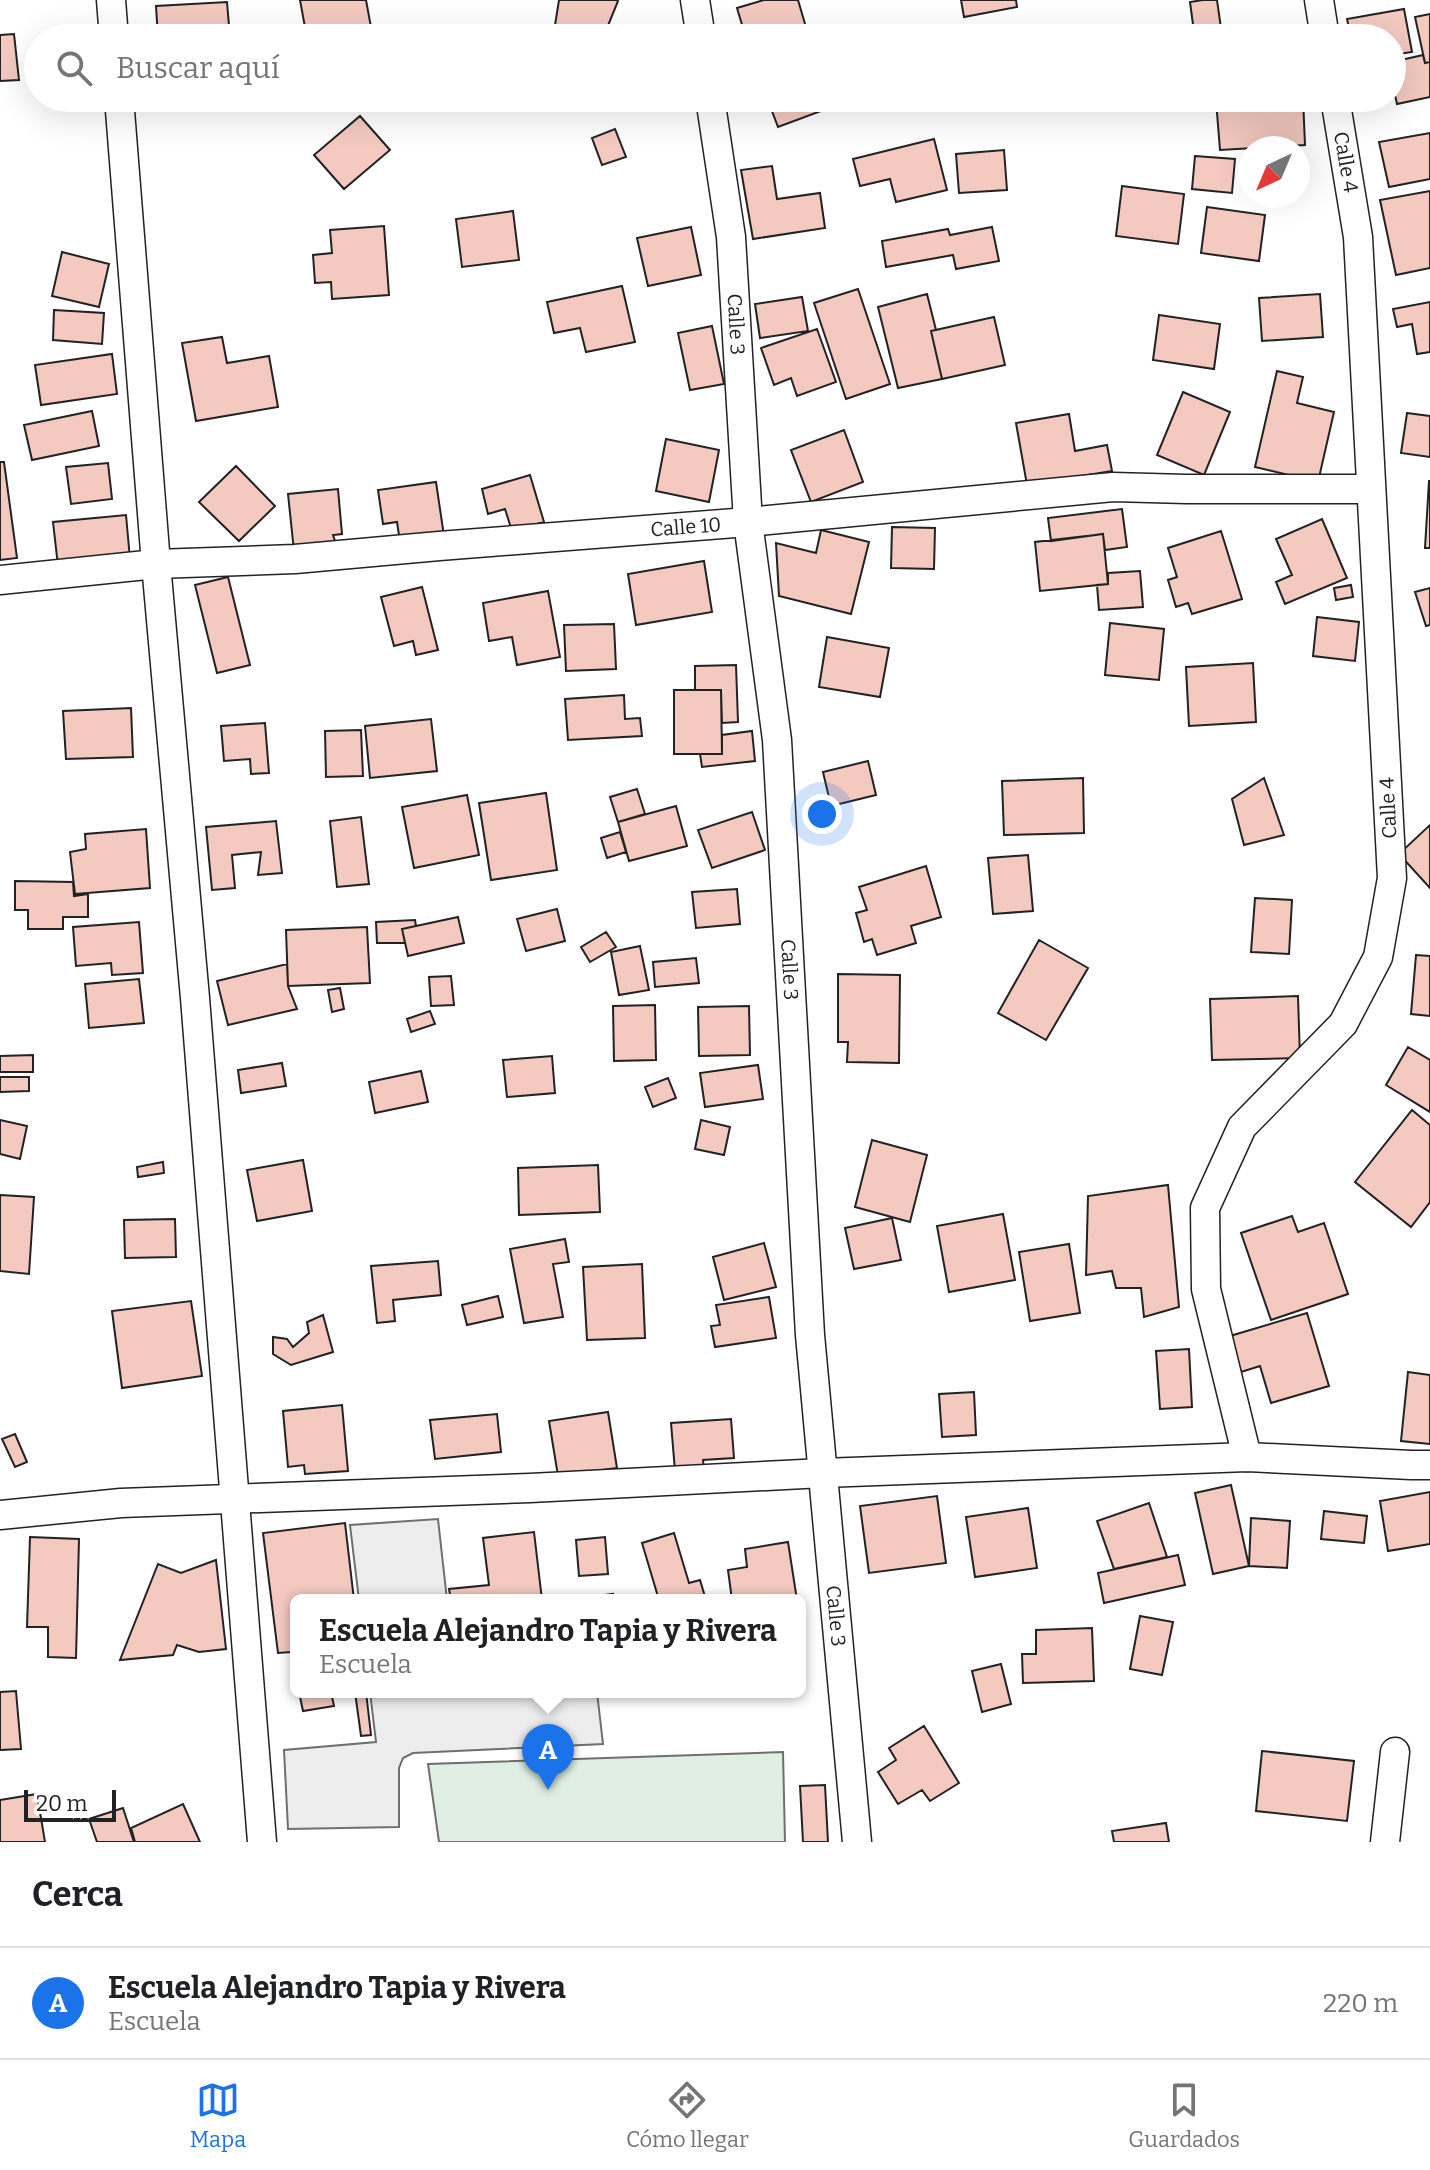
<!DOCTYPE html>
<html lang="es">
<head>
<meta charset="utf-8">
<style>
  :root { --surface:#fff; --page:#f6f6f6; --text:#202124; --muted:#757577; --line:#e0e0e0; --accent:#1a73e8 }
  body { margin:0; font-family:Bitter,serif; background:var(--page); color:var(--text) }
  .compass { position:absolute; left:1238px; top:136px; width:72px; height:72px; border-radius:50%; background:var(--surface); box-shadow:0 8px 32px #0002; rotate:224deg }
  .scale { position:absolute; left:24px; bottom:20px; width:92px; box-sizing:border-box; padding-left:8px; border:4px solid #222; border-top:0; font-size:22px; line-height:28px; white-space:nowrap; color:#222; -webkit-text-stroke:6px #fff; paint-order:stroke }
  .you { position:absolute; left:822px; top:814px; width:28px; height:28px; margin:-20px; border:6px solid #fff; border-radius:50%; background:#1a73e8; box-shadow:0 0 0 12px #1a73e833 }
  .badge { display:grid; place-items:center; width:52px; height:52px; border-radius:50%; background:var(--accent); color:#fff; font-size:26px; font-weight:700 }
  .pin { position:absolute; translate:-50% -66px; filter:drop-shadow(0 2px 4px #0008) }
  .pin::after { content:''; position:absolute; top:42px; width:28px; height:24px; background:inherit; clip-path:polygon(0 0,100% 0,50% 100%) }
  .popup { position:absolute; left:290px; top:1594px; width:516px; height:104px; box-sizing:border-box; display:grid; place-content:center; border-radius:12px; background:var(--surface); filter:drop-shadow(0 2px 6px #0005); font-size:26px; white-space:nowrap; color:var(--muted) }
  .popup b { font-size:30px; color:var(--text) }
  .popup::after { content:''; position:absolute; left:50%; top:100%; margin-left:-16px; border:16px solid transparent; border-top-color:var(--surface) }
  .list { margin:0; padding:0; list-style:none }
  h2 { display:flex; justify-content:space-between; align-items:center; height:104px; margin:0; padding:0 32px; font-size:34px }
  h2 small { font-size:26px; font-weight:400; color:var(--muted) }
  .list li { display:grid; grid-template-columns:52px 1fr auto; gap:24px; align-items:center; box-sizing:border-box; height:112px; padding:0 32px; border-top:2px solid var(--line) }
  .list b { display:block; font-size:30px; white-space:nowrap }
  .list p { margin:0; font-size:26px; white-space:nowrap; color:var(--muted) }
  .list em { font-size:26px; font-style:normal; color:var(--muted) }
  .icon { flex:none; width:44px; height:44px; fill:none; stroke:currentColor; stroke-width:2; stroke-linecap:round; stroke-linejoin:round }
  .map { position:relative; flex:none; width:1430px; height:1842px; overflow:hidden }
  .search { position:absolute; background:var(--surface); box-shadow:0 8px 32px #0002; left:24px; right:24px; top:24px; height:88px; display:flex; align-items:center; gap:20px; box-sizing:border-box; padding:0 28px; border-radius:44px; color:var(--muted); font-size:30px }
  .sheet { height:216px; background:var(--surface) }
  nav { display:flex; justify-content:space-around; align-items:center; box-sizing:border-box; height:112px; border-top:2px solid var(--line); background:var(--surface); font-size:22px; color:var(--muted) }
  nav a { display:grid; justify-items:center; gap:4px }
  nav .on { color:var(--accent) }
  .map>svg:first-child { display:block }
  .green { fill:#e0efe3; stroke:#6f6f6f; stroke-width:2 }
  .parking { fill:#ededed; stroke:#6f6f6f; stroke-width:2 }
  .building { fill:#f3c9c0; stroke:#222; stroke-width:2 }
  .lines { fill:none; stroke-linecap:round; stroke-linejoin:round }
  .street-casing { stroke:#222; stroke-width:31 }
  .street { stroke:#fff; stroke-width:28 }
  .labels { text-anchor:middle; stroke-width:6; stroke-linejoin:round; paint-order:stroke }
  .street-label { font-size:20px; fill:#222; stroke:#fff }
</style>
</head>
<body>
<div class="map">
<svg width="1430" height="1842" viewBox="0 0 1430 1842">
  <rect width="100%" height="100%" fill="#fff"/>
  <!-- green -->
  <path class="green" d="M 783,1752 L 785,1842 L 439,1842 L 428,1764 Z"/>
  <!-- parking -->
  <path class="parking" d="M 438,1519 L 447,1600 L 359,1600 L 350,1525 Z
    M 370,1692 L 597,1692 L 603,1744 L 413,1753 L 403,1758 L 399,1768 L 399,1827 L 288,1829 L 284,1750 L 376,1742 Z"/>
  <!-- building -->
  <path class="building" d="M 300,0 L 366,0 L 373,38 L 307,38 Z
    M 559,0 L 616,0 L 618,1 L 603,38 L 589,38 L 555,25 Z
    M 764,0 L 798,0 L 808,34 L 794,38 L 746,38 L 737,8 Z
    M 961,0 L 1016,0 L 1017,7 L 964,17 Z
    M 1203,0 L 1217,0 L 1221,28 L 1194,32 L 1190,2 Z
    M 227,2 L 230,38 L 158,38 L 156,6 Z
    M 1404,9 L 1412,52 L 1392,55 L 1392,38 L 1351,38 L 1347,19 Z
    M 1430,14 L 1430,62 L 1425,63 L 1415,17 Z
    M 1297,29 L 1298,38 L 1231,38 Z
    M 14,34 L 19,80 L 0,81 L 0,35 Z
    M 1423,55 L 1425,63 L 1430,62 L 1430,97 L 1397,104 L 1392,82 L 1392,62 Z
    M 767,98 L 838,98 L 840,104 L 778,127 Z
    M 984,98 L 1018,98 L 1019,102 L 986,109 Z
    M 1242,98 L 1303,98 L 1305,145 L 1220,150 L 1216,100 Z
    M 360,116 L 390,150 L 344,189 L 314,155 Z
    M 615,129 L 626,157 L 602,165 L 592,138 Z
    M 1430,133 L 1430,179 L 1389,187 L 1379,142 Z
    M 934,139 L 947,190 L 896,202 L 890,179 L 860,186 L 853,159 Z
    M 1004,150 L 1007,190 L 959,193 L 956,154 Z
    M 1195,156 L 1235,159 L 1232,193 L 1192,189 Z
    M 772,166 L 777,199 L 820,193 L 825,228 L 753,239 L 741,170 Z
    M 1122,186 L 1184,194 L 1178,244 L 1116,236 Z
    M 1430,191 L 1430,268 L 1396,275 L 1380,200 Z
    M 1207,207 L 1265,215 L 1259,261 L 1201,253 Z
    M 513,211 L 519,260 L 462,267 L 456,219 Z
    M 384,226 L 389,295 L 332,299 L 331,282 L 315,283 L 313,255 L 332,253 L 330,230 Z
    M 691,227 L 701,275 L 648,286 L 637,238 Z
    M 992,227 L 999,261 L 956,269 L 953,255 L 886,267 L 882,241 L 948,229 L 950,235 Z
    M 62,252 L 109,264 L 99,307 L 52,296 Z
    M 622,286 L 635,342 L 586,352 L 580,328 L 554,333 L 547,302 Z
    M 858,289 L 890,384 L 846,399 L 814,303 Z
    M 927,294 L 936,330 L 931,331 L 942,379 L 898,388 L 878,307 Z
    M 1320,294 L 1323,337 L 1262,341 L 1259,298 Z
    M 802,297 L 808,331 L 760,338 L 755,304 Z
    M 1430,302 L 1430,352 L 1417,354 L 1412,324 L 1397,327 L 1393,309 Z
    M 54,310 L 104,313 L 102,344 L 53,340 Z
    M 1159,315 L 1220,324 L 1214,369 L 1153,360 Z
    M 994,317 L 1005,365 L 942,379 L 931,331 Z
    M 712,326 L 724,384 L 690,390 L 678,333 Z
    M 817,329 L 836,382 L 797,396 L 791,378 L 774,385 L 761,348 Z
    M 222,337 L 227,363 L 269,356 L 278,407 L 196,421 L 182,343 Z
    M 112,354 L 117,394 L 41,405 L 35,365 Z
    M 1277,371 L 1303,377 L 1297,403 L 1334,412 L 1318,482 L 1255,467 Z
    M 1183,392 L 1230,412 L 1204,475 L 1157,455 Z
    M 92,411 L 99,446 L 32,460 L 24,425 Z
    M 1407,413 L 1430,416 L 1430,457 L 1401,453 Z
    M 1069,414 L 1075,451 L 1107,445 L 1112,471 L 1027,485 L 1016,423 Z
    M 844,430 L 863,482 L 811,502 L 791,450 Z
    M 666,439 L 719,450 L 709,502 L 656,491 Z
    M 0,462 L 4,462 L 17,558 L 0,560 Z
    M 108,463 L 112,499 L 71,504 L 66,467 Z
    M 236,466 L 275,506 L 239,541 L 199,502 Z
    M 530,475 L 544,522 L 512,531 L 505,509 L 488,514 L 482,489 Z
    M 1429,481 L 1430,481 L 1430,548 L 1425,548 Z
    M 436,482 L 444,536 L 400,542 L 397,522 L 383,524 L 378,490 Z
    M 338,489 L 342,534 L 333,535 L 337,547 L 294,551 L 288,494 Z
    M 1122,509 L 1127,547 L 1105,550 L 1103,534 L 1051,541 L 1048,518 Z
    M 126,515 L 130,559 L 58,566 L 53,522 Z
    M 1322,519 L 1347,578 L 1285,604 L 1276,582 L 1292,575 L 1276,539 Z
    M 892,527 L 935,528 L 934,569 L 891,568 Z
    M 821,530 L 869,542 L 851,614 L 779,596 L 776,543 L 816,553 Z
    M 1221,531 L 1242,599 L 1192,614 L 1188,603 L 1176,607 L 1168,580 L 1177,577 L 1168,548 Z
    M 1103,534 L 1108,584 L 1040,591 L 1035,542 Z
    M 704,561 L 712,612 L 636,625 L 628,574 Z
    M 1140,571 L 1143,607 L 1099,610 L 1097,585 L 1108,584 L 1108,573 Z
    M 228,577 L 250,665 L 217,673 L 195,585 Z
    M 1351,585 L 1353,597 L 1336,600 L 1334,588 Z
    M 422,587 L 438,650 L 416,655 L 413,641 L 394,646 L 381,597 Z
    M 1430,588 L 1430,625 L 1426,626 L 1415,592 Z
    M 548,591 L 560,657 L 517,665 L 512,637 L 489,641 L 483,603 Z
    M 1317,617 L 1359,622 L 1355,661 L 1313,656 Z
    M 1110,623 L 1164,629 L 1159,680 L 1105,675 Z
    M 614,624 L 616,669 L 566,671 L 564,625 Z
    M 827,637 L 889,648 L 880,697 L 819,687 Z
    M 1253,663 L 1256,722 L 1189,726 L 1186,667 Z
    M 736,665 L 738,722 L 722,723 L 721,690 L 695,690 L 695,666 Z
    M 674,690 L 721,690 L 722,754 L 674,754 Z
    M 624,695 L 625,719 L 640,718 L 642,736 L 568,740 L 565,699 Z
    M 131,708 L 133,757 L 66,759 L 63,711 Z
    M 431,719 L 437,771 L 370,778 L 365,726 Z
    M 265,723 L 269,773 L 251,774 L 250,759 L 224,761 L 221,726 Z
    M 361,730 L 363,776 L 326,777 L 325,731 Z
    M 752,731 L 755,761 L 702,767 L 700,754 L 722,754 L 722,735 Z
    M 868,761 L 876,795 L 831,806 L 823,772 Z
    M 1083,778 L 1084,833 L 1004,835 L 1002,781 Z
    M 1264,778 L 1284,835 L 1244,845 L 1232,799 Z
    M 637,789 L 645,814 L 618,822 L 610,797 Z
    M 546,793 L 557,870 L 491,880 L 479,803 Z
    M 467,795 L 479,855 L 414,868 L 402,807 Z
    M 676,806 L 687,846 L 629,861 L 618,822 Z
    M 752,812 L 765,850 L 712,868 L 698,830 Z
    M 361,817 L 369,884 L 337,887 L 330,821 Z
    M 276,821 L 282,873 L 258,875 L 261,852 L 232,855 L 235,888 L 212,890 L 206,827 Z
    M 1430,825 L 1430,888 L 1399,854 Z
    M 146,829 L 150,888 L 75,894 L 70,852 L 86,849 L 85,834 Z
    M 620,832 L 626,852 L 607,858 L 601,838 Z
    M 1028,855 L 1033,911 L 993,914 L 988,858 Z
    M 926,866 L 941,917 L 911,926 L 916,943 L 877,955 L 872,939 L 864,942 L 856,913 L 867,910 L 859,887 Z
    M 15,881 L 73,882 L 74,896 L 88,894 L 88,917 L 63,917 L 63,929 L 28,929 L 28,910 L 15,910 Z
    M 737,889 L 740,924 L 696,928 L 692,892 Z
    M 1255,898 L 1292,900 L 1289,954 L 1251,952 Z
    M 557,909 L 565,941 L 526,951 L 517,919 Z
    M 458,917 L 464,943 L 408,956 L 402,929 Z
    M 415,920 L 416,926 L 402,929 L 405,943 L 377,943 L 376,922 Z
    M 139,922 L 143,973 L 112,975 L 111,963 L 76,966 L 73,927 Z
    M 367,927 L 370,983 L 288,986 L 286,930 Z
    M 606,932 L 616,947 L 590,962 L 581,947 Z
    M 1039,940 L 1088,968 L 1046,1040 L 998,1013 Z
    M 640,946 L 649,990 L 619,995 L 611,952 Z
    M 1416,955 L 1430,956 L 1430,1016 L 1411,1014 Z
    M 696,958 L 699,983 L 655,987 L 653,962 Z
    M 287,964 L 288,986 L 297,1009 L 228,1025 L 217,981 Z
    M 838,974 L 900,975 L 899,1063 L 847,1062 L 848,1042 L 838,1042 Z
    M 451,976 L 454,1005 L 431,1006 L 429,977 Z
    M 139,979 L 144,1023 L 89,1028 L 85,984 Z
    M 340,988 L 344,1009 L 332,1012 L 328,990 Z
    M 1298,996 L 1300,1058 L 1212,1060 L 1210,999 Z
    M 655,1005 L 656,1060 L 614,1061 L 613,1006 Z
    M 749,1006 L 750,1055 L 699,1056 L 698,1007 Z
    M 430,1011 L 435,1024 L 411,1032 L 407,1019 Z
    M 1408,1047 L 1430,1060 L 1430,1112 L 1386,1085 Z
    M 33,1055 L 33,1072 L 0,1072 L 0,1056 Z
    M 552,1056 L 555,1093 L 507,1097 L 503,1060 Z
    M 282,1063 L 286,1086 L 241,1093 L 238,1070 Z
    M 758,1065 L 763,1099 L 705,1107 L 700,1073 Z
    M 421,1071 L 428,1102 L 375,1113 L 369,1082 Z
    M 0,1077 L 29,1077 L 29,1091 L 0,1092 Z
    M 668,1078 L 676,1098 L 653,1107 L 645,1087 Z
    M 1412,1110 L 1430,1125 L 1430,1202 L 1411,1227 L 1355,1182 Z
    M 0,1120 L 27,1126 L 20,1159 L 0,1154 Z
    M 701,1120 L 730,1127 L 724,1155 L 695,1149 Z
    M 872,1140 L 927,1155 L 910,1222 L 855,1207 Z
    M 303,1160 L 312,1211 L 257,1221 L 247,1170 Z
    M 163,1162 L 164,1173 L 138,1177 L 137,1167 Z
    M 598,1165 L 600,1212 L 519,1215 L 518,1168 Z
    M 1168,1185 L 1179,1307 L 1144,1317 L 1141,1288 L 1116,1288 L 1112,1271 L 1086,1275 L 1088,1196 Z
    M 0,1195 L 34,1197 L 29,1274 L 0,1271 Z
    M 1003,1214 L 1015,1280 L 949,1292 L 937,1226 Z
    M 1292,1216 L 1298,1232 L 1324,1223 L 1348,1294 L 1271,1320 L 1241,1233 Z
    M 892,1218 L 901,1260 L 854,1269 L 845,1228 Z
    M 175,1219 L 176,1257 L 125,1258 L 124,1220 Z
    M 565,1239 L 569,1262 L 553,1264 L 563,1317 L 524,1323 L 510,1249 Z
    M 764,1243 L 776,1287 L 724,1300 L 713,1257 Z
    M 1069,1244 L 1080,1313 L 1030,1321 L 1019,1252 Z
    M 438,1261 L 441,1295 L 393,1300 L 395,1321 L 377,1323 L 371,1266 Z
    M 642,1264 L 645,1338 L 587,1340 L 583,1267 Z
    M 498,1296 L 503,1317 L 467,1325 L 462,1305 Z
    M 769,1297 L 776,1338 L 715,1347 L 711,1326 L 720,1325 L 716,1305 Z
    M 191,1301 L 202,1376 L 122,1388 L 112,1311 Z
    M 1307,1313 L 1329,1386 L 1271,1403 L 1260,1366 L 1241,1372 L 1230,1336 Z
    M 323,1315 L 333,1352 L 291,1365 L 273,1354 L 273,1337 L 287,1339 L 293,1347 L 309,1333 L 307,1322 Z
    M 1189,1349 L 1192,1407 L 1160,1409 L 1156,1351 Z
    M 1408,1372 L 1430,1375 L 1430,1444 L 1401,1441 Z
    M 974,1392 L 976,1435 L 942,1437 L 939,1394 Z
    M 342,1405 L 348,1471 L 305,1474 L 304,1465 L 288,1467 L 283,1411 Z
    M 608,1412 L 617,1468 L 558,1476 L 549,1421 Z
    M 497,1414 L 501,1452 L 435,1459 L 430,1420 Z
    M 731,1419 L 734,1458 L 703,1460 L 704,1469 L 675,1471 L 671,1423 Z
    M 15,1434 L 27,1462 L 15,1467 L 2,1439 Z
    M 1231,1485 L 1249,1566 L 1213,1574 L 1195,1493 Z
    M 1430,1492 L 1430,1544 L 1388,1551 L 1380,1501 Z
    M 937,1496 L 946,1563 L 869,1573 L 860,1506 Z
    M 1149,1503 L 1167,1557 L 1114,1569 L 1097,1521 Z
    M 1028,1508 L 1037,1568 L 975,1577 L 966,1517 Z
    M 1324,1511 L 1367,1516 L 1364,1543 L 1321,1539 Z
    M 1251,1518 L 1290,1521 L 1287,1568 L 1249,1566 Z
    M 345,1523 L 354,1600 L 296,1600 L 296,1667 L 293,1668 L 291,1652 L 278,1653 L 263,1533 Z
    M 534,1532 L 542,1600 L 451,1600 L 449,1589 L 489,1585 L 483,1538 Z
    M 674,1533 L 689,1583 L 700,1580 L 706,1600 L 659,1600 L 642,1543 Z
    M 30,1537 L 79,1539 L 76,1658 L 48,1657 L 48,1627 L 27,1627 Z
    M 605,1537 L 608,1574 L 579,1576 L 576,1540 Z
    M 788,1542 L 797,1600 L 732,1600 L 728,1570 L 747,1567 L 745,1549 Z
    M 1178,1555 L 1185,1585 L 1104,1603 L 1098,1573 Z
    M 216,1560 L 226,1649 L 199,1652 L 177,1645 L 173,1655 L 120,1660 L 158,1564 L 181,1573 Z
    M 613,1594 L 613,1600 L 589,1600 L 588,1597 Z
    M 1140,1616 L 1173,1622 L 1162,1675 L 1130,1669 Z
    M 1092,1628 L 1094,1681 L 1023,1683 L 1022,1654 L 1036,1654 L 1036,1630 Z
    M 1001,1664 L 1011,1704 L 982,1712 L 972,1671 Z
    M 16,1691 L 21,1749 L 0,1750 L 0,1692 Z
    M 299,1692 L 331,1692 L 334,1706 L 303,1711 Z
    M 355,1692 L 366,1692 L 371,1735 L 361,1736 Z
    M 924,1726 L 959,1783 L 930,1801 L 922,1790 L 898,1804 L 878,1772 L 896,1760 L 889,1748 Z
    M 1262,1751 L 1354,1761 L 1347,1821 L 1256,1811 Z
    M 825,1785 L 828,1842 L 803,1842 L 800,1786 Z
    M 37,1794 L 45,1842 L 0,1842 L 0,1800 Z
    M 183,1804 L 200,1842 L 135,1842 L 131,1828 Z
    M 123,1808 L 134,1842 L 97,1842 L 89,1819 Z
    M 1166,1823 L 1169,1842 L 1114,1842 L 1112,1831 Z"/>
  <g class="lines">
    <!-- street casing -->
    <g class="street-casing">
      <g id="street">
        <path d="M 111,0 L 114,38"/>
        <path d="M 695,0 L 701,38"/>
        <path d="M 1319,0 L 1325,38"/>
        <path d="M 119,98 L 156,564 L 195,998 L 262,1842"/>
        <path id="s1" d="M 710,98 L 731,237 L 748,522 L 777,740 L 810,1335 L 857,1842"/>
        <path id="s2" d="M 0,580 L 156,564 L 295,559 L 439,546 L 748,522 L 1113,487 L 1186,489 L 1370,489"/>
        <path d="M 1247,1457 L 1206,1289 L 1205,1208 L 1242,1127 L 1343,1024 L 1378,957 L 1392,878 L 1358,237 L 1335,98"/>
        <path d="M 0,1515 L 121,1503 L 530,1488 L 823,1473 L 1247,1457 L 1411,1465 L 1430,1465"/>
        <path d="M 1385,1842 L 1395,1752"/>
      </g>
    </g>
    <!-- street -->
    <use href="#street" class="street"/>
  </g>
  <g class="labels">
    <!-- street labels -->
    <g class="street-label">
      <text transform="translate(1346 162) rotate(80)" y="7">Calle 4</text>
      <text dy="7" stroke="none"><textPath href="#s1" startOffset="228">Calle 3</textPath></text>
      <text dy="7" stroke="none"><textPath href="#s2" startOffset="688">Calle 10</textPath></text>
      <text transform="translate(1388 808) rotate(-93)" y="7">Calle 4</text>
      <text dy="7" stroke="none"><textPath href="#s1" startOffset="876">Calle 3</textPath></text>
      <text dy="7" stroke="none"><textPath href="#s1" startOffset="1524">Calle 3</textPath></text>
    </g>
  </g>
</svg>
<svg class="compass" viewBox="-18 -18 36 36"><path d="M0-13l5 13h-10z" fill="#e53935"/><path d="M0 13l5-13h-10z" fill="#757577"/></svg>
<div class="scale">20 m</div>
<div class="you"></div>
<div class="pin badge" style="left:548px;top:1790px">A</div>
<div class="popup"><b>Escuela Alejandro Tapia y Rivera</b>Escuela</div>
<div class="search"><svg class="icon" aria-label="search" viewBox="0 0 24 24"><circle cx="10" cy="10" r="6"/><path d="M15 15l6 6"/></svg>Buscar aquí</div>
</div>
<section class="sheet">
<h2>Cerca<small></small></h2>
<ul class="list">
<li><span class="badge">A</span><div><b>Escuela Alejandro Tapia y Rivera</b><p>Escuela</p></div><em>220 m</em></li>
</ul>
</section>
<nav>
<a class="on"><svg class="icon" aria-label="map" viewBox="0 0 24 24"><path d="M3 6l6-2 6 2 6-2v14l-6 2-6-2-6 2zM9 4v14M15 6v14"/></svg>Mapa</a>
<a><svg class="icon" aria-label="directions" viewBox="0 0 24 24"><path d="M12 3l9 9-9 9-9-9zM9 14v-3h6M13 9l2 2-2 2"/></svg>Cómo llegar</a>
<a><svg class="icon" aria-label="saved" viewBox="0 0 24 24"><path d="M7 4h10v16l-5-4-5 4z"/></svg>Guardados</a>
</nav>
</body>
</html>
